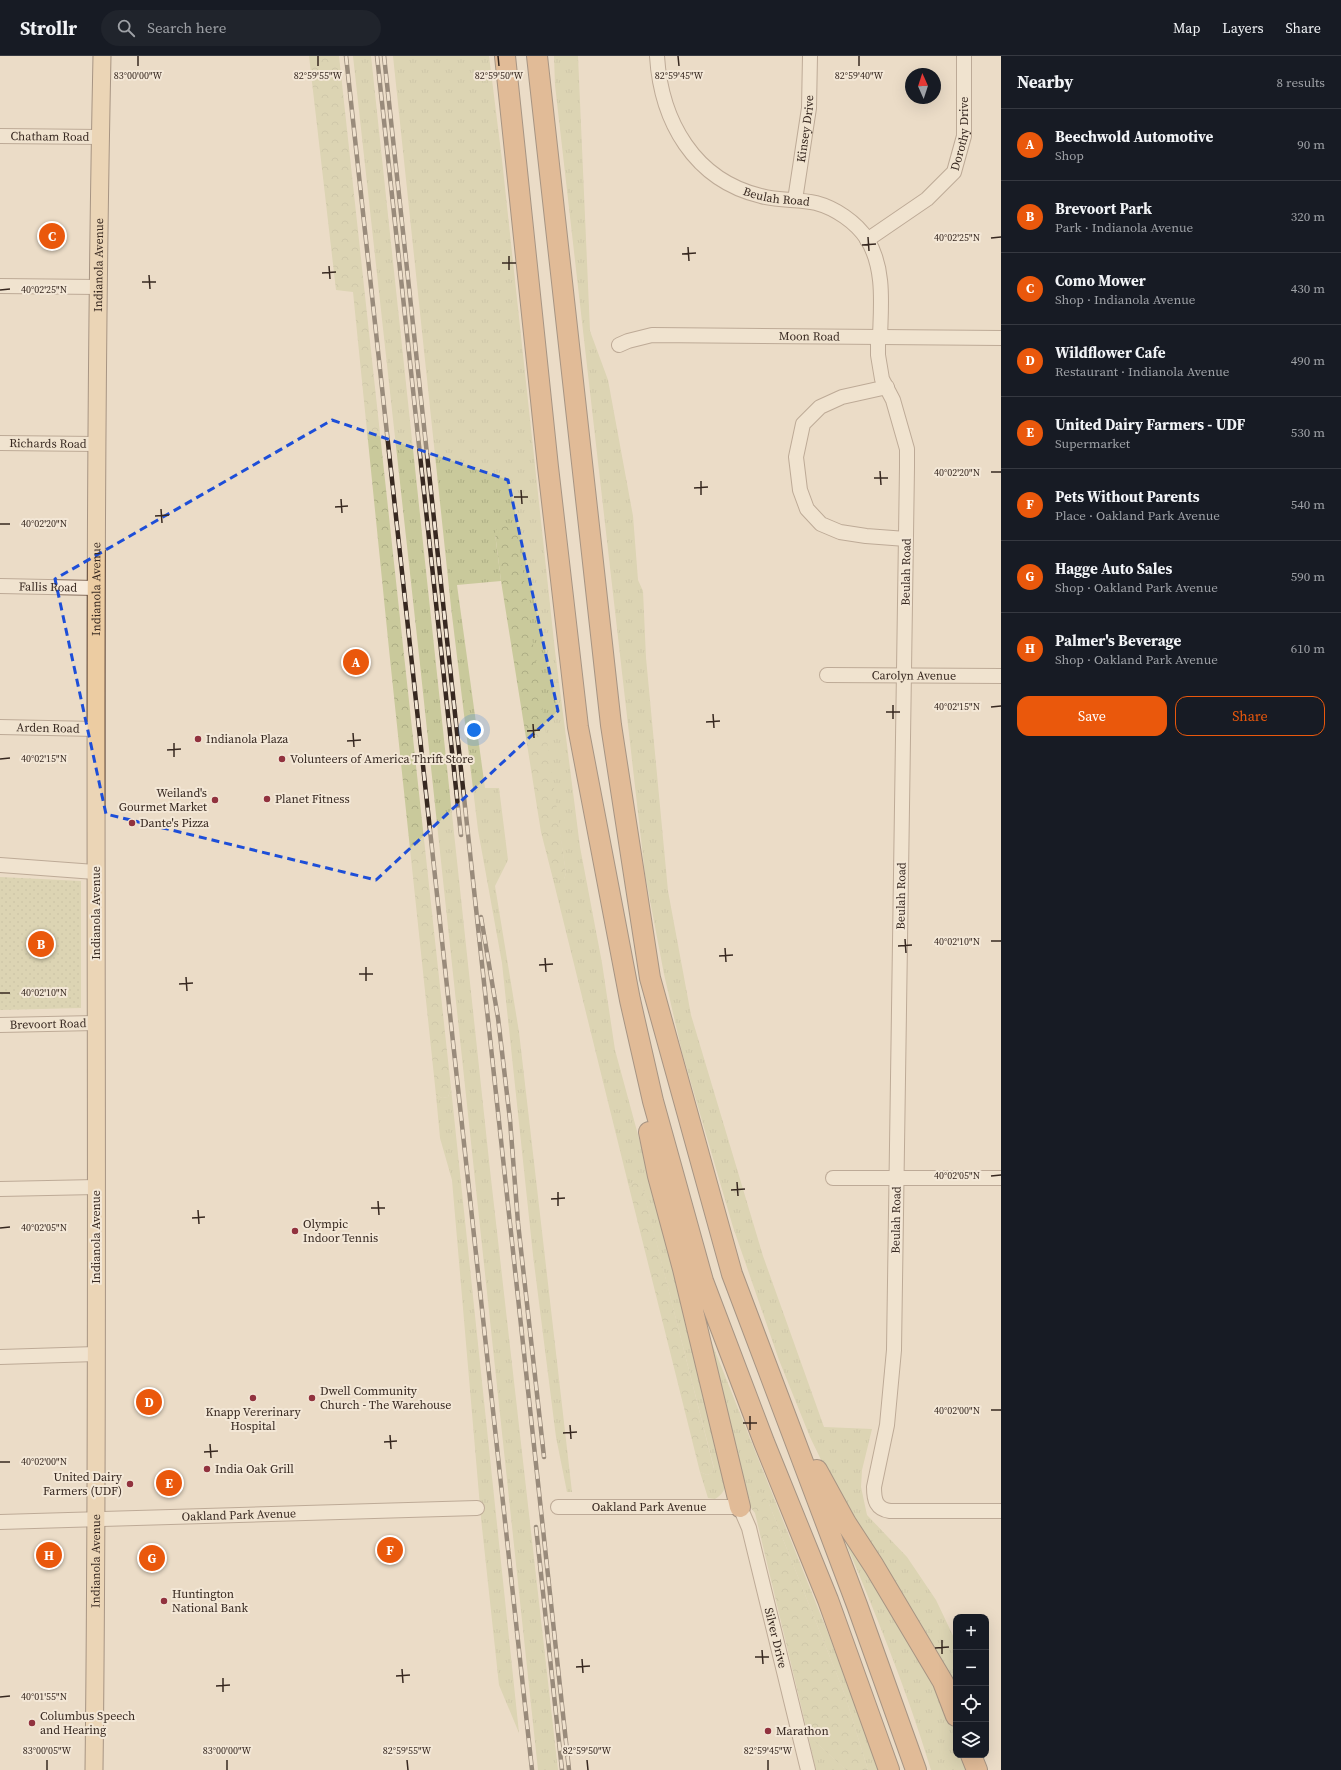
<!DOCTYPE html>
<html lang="en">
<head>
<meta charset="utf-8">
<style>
  :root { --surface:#171b24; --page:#20242c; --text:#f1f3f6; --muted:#9ea1a6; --line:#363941; --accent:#ea580c }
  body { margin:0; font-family:"Source Serif 4",serif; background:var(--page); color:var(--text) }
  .controls { position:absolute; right:12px; bottom:12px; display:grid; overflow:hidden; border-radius:8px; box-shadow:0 4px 16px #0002 }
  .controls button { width:36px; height:36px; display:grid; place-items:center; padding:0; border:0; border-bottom:1px solid var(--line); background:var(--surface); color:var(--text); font:20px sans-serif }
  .compass { position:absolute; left:905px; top:12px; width:36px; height:36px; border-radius:50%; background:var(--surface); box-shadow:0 4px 16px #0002; rotate:357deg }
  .you { position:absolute; left:474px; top:674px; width:14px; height:14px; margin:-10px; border:3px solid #fff; border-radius:50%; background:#1a73e8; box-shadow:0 0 0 6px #1a73e833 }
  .badge { display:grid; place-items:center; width:26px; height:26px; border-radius:50%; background:var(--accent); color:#fff; font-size:13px; font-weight:700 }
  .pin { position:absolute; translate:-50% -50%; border:2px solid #fff; box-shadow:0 1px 4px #0006 }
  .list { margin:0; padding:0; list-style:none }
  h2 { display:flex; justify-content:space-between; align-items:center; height:52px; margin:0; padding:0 16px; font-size:17px }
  h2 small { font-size:13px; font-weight:400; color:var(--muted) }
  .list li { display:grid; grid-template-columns:26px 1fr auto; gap:12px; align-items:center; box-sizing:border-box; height:72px; padding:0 16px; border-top:1px solid var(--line) }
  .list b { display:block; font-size:15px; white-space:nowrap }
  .list p { margin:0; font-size:13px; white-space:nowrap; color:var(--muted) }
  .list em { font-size:13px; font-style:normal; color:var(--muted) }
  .actions { display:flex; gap:8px; padding:12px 16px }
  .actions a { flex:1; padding:9px 0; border:1px solid var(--accent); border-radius:12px; text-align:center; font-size:14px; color:var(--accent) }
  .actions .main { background:var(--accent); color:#fff }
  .icon { flex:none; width:22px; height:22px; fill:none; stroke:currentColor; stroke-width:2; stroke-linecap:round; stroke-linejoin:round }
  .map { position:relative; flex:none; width:1001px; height:1714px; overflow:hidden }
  header { display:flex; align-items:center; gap:24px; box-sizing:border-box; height:56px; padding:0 20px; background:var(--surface); border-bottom:1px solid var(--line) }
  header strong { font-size:19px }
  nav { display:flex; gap:22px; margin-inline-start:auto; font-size:14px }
  .search { width:280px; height:36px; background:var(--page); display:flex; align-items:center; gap:10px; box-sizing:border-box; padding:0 14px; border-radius:22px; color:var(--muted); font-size:15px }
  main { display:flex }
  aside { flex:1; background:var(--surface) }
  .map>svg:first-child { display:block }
  .grass { fill:url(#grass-tufts) }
  .forest { fill:url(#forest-crowns) }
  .park { fill:url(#park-dots) }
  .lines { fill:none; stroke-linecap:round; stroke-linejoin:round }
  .minor-casing { stroke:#866e5d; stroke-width:16 }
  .major-casing { stroke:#543d31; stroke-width:19 }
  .highway-casing { stroke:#543d31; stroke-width:22 }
  .minor { stroke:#f7eada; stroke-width:14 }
  .major { stroke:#eccca2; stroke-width:17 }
  .highway { stroke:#d4925e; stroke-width:20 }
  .rail-casing { stroke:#372820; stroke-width:4.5 }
  .rail { stroke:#f3e7d6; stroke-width:3; stroke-dasharray:9; stroke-linecap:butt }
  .marked { fill:none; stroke:#1d4ed8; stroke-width:3; stroke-dasharray:8 5; stroke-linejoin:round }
  .ticks { fill:none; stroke:#372820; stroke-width:1.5 }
  .poi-dot { fill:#91323e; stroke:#f3e7d6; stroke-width:1.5 }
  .labels { text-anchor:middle; stroke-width:4; stroke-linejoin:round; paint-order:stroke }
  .street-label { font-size:12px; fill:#372820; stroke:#f3e7d6 }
  .poi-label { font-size:12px; fill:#372820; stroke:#f3e7d6; text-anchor:start }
  .ticks-label { font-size:10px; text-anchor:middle; fill:#372820; stroke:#f3e7d6; stroke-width:4; stroke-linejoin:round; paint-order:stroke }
</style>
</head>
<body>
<header>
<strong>Strollr</strong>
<div class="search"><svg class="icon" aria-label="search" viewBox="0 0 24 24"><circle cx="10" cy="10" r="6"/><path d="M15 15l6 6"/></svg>Search here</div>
<nav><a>Map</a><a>Layers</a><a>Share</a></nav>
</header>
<main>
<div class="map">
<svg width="1001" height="1714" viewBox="0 0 1001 1714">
  <defs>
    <pattern id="grass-tufts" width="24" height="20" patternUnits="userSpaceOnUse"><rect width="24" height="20" fill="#c9c99b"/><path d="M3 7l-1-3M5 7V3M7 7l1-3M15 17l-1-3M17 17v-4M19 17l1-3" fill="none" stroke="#adad85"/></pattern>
    <pattern id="forest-crowns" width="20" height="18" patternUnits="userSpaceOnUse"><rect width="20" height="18" fill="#c9c99b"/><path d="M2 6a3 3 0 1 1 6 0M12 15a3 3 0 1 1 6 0" fill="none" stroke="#adad85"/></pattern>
    <pattern id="park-dots" width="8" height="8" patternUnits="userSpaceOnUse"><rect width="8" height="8" fill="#c9c99b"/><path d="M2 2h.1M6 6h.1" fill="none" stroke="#adad85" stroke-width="1.8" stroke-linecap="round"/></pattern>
  </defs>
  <rect width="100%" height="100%" fill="#ebdcc7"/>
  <!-- grass -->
  <path class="grass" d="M 353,0 L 371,0 L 490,1114 L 558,1714 L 538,1714 L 419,599 Z
    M 393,0 L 489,0 L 502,104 L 555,595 L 580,791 L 602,907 L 615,994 L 670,1197 L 726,1425 C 725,1434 723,1438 715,1443 L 708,1442 L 700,1416 L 707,1419 L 712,1417 L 714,1412 L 641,1126 L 634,1125 L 629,1131 L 553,823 L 564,823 L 566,817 L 549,706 L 495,477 L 501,525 L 457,529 L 485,732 L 499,732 L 508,804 L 495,830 L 519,976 L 572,1436 L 567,1436 L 556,1381 L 533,1199 L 502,907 L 478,774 L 451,551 Z
    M 554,0 L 578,0 L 590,275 L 608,324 L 633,460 L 638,524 L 643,535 L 646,602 L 668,835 L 691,959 L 763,1200 L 824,1371 L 872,1373 L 862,1414 L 861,1431 L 867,1459 L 907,1501 L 936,1544 L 956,1586 L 956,1637 L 939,1600 L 921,1568 L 842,1447 L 810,1381 L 779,1304 L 733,1171 L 682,996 L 664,918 L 645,818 L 555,29 Z
    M 451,1032 L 519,1677 L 499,1629 L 481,1462 L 452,1124 L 440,1082 L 436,1039 L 442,1042 L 448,1041 Z
    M 707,1275 L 850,1632 L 878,1714 L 868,1714 L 845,1639 L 769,1448 L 751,1440 L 747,1447 Z
    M 839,1471 L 941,1636 L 956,1674 L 956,1699 L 965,1699 L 970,1714 L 931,1714 C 906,1631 873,1551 839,1471 Z
    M 808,1679 L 843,1711 L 846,1714 L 816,1714 Z"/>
  <!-- forest -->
  <path class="forest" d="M 309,0 L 339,0 L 451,1032 L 448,1041 L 442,1042 L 436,1039 L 390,603 L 353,236 L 336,234 Z
    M 510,467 L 516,469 L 566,817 L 564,823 L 553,823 L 541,776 L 501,525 L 495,477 L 499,468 Z
    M 634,1125 L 641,1125 L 714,1413 L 712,1417 L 707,1419 L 700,1416 L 629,1131 Z
    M 755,1435 L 761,1436 L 769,1448 L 845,1639 L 868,1714 L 846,1714 L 808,1679 L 755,1457 L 747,1447 L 751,1440 Z"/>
  <!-- park -->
  <path class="park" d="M 0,821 L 81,825 L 81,952 L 0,954 Z"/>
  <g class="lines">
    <!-- minor casing -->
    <g class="minor-casing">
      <g id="minor">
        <path id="s1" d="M 657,0 C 661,65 694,124 761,140 C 779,145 798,143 816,147 C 835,152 856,166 867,183 C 885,212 881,249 880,281"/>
        <path id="s2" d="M 0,80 L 100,81"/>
        <path id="s3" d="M 795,144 L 809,52 L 810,0"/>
        <path id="s4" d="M 867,184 L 927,143 L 954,116 L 964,80 L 964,0"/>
        <path d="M 0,230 L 98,231"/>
        <path d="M 878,281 L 878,299 L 882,323 L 893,344 L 907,393 L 907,411 L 894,1294 L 887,1369 L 874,1431 C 874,1444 876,1453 890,1455 L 1001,1455"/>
        <path id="s5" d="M 619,289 L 628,285 L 652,279 L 1001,282"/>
        <path d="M 887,331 L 842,341 L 820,351 L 803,368 L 796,401 L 800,434 L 807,453 L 821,468 L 840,476 L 866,480 L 906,483"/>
        <path id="s6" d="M 0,387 L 96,388"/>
        <path id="s7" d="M 0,530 L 96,532"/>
        <path id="s8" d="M 827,619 L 1001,620"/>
        <path id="s9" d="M 0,671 L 96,673"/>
        <path d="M 0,809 L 95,816"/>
        <path id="s10" d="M 0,969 L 95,967"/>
        <path d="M 833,1122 L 1001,1122"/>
        <path d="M 0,1133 L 96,1131"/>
        <path d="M 0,1301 L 96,1298"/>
        <path id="s11" d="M 558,1451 L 740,1451 L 749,1472 L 808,1714"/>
        <path id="s12" d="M 0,1466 L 477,1452"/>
      </g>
    </g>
    <!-- major casing -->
    <g class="major-casing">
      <g id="major">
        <path id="s13" d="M 94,1714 C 101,1143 90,571 102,0"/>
      </g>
    </g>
    <!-- highway casing -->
    <g class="highway-casing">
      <path id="highway" d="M 505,0 L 548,411 L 578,671 L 630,944 L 653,1045 L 703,1225 L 764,1386 L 828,1544 L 889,1714
        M 537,0 L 611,669 L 650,922 L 732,1218 L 857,1549 L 916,1714
        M 649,1076 L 658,1120 L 683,1213 L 740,1451
        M 817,1414 L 846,1467 L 874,1510 L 943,1626 L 956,1660
        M 971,1699 L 977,1714"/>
    </g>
    <!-- minor -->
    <use href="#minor" class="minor"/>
    <!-- major -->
    <use href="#major" class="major"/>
    <!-- highway -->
    <use href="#highway" class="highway"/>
    <!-- rail casing -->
    <g class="rail-casing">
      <path id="rail" d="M 346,0 L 532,1714
        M 377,0 L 461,779
        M 384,0 L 569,1714
        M 481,861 L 498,962 L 510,1064 L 518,1167 L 544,1401
        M 536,1471 L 562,1714"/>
    </g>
    <!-- rail -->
    <use href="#rail" class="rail"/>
  </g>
  <!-- marked area -->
  <path d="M0 0H1001V1714H0ZM 332,364 L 508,424 L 558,655 L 376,824 L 106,758 L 55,523 Z" fill="#ebdcc7" fill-opacity=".55" fill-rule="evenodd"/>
  <path class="marked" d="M 332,364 L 508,424 L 558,655 L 376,824 L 106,758 L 55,523 Z"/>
  <!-- ticks -->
  <path class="ticks" d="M 138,0 L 138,10M 318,0 L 318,10M 498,0 L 499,10M 678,0 L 679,10M 859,0 L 859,10M 868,181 L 869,195M 991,182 L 1001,181M 862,189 L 876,188M 688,191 L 689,205M 682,198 L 696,197M 509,200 L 509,214M 502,207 L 516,207M 329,210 L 330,223M 322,217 L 336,216M 149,219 L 150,233M 142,226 L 156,226M 0,234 L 10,233M 880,415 L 881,429M 991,416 L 1001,416M 874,422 L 888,422M 701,425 L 701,439M 694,432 L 708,431M 521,434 L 522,448M 514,441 L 528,441M 341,443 L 342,457M 335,451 L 348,450M 161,453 L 162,467M 155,460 L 169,459M 0,468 L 10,468M 893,649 L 893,663M 991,651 L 1001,650M 886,656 L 900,656M 713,658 L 714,672M 706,666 L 720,665M 533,668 L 534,682M 527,675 L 540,674M 353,677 L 354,691M 347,685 L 361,684M 174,687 L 174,701M 167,694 L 181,693M 0,703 L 10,702M 905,883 L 906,897M 991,885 L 1001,885M 898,890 L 912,889M 725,892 L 726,906M 719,900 L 733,899M 545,902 L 546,916M 539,909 L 553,908M 366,911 L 366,925M 359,918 L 373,918M 186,921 L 187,935M 179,928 L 193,927M 0,937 L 10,937M 991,1120 L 1001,1119M 737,1126 L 738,1140M 731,1134 L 745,1133M 558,1136 L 558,1150M 551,1143 L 565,1142M 378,1145 L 379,1159M 371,1152 L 385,1152M 198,1154 L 199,1168M 192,1162 L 205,1161M 0,1172 L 10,1171M 991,1354 L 1001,1354M 750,1360 L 750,1374M 743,1367 L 757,1367M 570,1369 L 571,1383M 563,1377 L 577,1376M 390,1379 L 391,1393M 384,1386 L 397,1385M 210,1388 L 211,1402M 204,1396 L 218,1395M 0,1406 L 10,1406M 942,1584 L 942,1598M 935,1592 L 949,1591M 762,1594 L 763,1608M 755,1601 L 769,1601M 582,1603 L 583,1617M 576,1611 L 590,1610M 402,1613 L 403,1627M 396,1620 L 410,1619M 223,1622 L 223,1636M 216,1630 L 230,1629M 0,1641 L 10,1640M 47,1704 L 47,1714M 227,1704 L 227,1714M 407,1704 L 408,1714M 587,1704 L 588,1714M 768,1704 L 768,1714"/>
  <!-- markers -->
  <g class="poi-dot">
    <circle cx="198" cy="683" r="4"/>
    <circle cx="282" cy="703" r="4"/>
    <circle cx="267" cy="743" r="4"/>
    <circle cx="215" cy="744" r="4"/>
    <circle cx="132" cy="767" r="4"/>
    <circle cx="295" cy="1175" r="4"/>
    <circle cx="253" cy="1342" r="4"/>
    <circle cx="312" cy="1342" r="4"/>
    <circle cx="207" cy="1413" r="4"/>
    <circle cx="130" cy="1428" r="4"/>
    <circle cx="164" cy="1545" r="4"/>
    <circle cx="32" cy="1667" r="4"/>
    <circle cx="768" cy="1675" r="4"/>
  </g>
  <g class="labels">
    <!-- street labels -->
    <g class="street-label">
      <text dy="4" stroke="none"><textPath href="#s3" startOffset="72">Kinsey Drive</textPath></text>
      <text dy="4" stroke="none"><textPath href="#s4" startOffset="150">Dorothy Drive</textPath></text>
      <text dy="4" stroke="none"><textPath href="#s2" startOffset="50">Chatham Road</textPath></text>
      <text dy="4" stroke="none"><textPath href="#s1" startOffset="203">Beulah Road</textPath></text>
      <text dy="4" stroke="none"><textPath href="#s13" startOffset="1505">Indianola Avenue</textPath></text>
      <text dy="4" stroke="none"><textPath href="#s5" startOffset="192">Moon Road</textPath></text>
      <text dy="4" stroke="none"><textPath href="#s6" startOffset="48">Richards Road</textPath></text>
      <text transform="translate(906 516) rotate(-89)" y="4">Beulah Road</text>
      <text dy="4" stroke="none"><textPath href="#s7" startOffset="48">Fallis Road</textPath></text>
      <text dy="4" stroke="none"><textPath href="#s13" startOffset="1181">Indianola Avenue</textPath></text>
      <text dy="4" stroke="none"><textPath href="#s8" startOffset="87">Carolyn Avenue</textPath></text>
      <text dy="4" stroke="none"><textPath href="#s9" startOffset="48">Arden Road</textPath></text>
      <text transform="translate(901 840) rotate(-89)" y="4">Beulah Road</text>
      <text transform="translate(96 857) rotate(-90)" y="4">Indianola Avenue</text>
      <text dy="4" stroke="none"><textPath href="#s10" startOffset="48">Brevoort Road</textPath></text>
      <text transform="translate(896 1164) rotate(-89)" y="4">Beulah Road</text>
      <text transform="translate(96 1181) rotate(-90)" y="4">Indianola Avenue</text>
      <text dy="4" stroke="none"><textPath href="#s11" startOffset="91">Oakland Park Avenue</textPath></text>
      <text dy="4" stroke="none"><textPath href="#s12" startOffset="239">Oakland Park Avenue</textPath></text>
      <text dy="4" stroke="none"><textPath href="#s13" startOffset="209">Indianola Avenue</textPath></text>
      <text dy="4" stroke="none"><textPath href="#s11" startOffset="318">Silver Drive</textPath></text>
    </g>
    <!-- poi labels -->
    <g class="poi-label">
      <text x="206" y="687">Indianola Plaza</text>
      <text x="290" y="707">Volunteers of America Thrift Store</text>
      <text x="207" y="741" text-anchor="end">Weiland's<tspan x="207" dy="14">Gourmet Market</tspan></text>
      <text x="275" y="747">Planet Fitness</text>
      <text x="140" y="771">Dante's Pizza</text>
      <text x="303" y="1172">Olympic<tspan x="303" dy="14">Indoor Tennis</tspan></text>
      <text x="320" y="1339">Dwell Community<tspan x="320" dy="14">Church - The Warehouse</tspan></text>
      <text x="253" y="1360" text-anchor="middle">Knapp Vererinary<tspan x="253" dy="14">Hospital</tspan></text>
      <text x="215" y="1417">India Oak Grill</text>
      <text x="122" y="1425" text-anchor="end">United Dairy<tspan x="122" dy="14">Farmers (UDF)</tspan></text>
      <text x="172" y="1542">Huntington<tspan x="172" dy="14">National Bank</tspan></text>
      <text x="40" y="1664">Columbus Speech<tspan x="40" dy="14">and Hearing</tspan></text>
      <text x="776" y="1679">Marathon</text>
    </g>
  </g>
  <g class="ticks-label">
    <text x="138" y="23">83°00'00"W</text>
    <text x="318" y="23">82°59'55"W</text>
    <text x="499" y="23">82°59'50"W</text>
    <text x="679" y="23">82°59'45"W</text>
    <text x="859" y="23">82°59'40"W</text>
    <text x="957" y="185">40°02'25"N</text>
    <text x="44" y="237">40°02'25"N</text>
    <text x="957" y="420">40°02'20"N</text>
    <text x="44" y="471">40°02'20"N</text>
    <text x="957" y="654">40°02'15"N</text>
    <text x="44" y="706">40°02'15"N</text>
    <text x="957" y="889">40°02'10"N</text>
    <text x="44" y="940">40°02'10"N</text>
    <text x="957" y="1123">40°02'05"N</text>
    <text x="44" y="1175">40°02'05"N</text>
    <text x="957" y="1358">40°02'00"N</text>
    <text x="44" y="1409">40°02'00"N</text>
    <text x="44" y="1644">40°01'55"N</text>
    <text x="47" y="1698">83°00'05"W</text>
    <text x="227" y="1698">83°00'00"W</text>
    <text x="407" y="1698">82°59'55"W</text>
    <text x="587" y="1698">82°59'50"W</text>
    <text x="768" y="1698">82°59'45"W</text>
  </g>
</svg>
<div class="controls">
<button>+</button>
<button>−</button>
<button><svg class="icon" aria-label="locate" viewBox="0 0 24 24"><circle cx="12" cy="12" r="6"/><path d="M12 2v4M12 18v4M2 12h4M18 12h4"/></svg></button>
<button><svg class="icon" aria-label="layers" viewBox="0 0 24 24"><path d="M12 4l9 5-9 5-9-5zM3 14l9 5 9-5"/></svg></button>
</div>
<svg class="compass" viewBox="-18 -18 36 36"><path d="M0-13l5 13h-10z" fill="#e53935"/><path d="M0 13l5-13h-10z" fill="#9ea1a6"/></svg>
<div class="you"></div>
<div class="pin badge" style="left:356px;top:606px">A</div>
<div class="pin badge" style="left:41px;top:888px">B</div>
<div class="pin badge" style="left:52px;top:180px">C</div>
<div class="pin badge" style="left:149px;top:1346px">D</div>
<div class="pin badge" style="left:169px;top:1427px">E</div>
<div class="pin badge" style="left:390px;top:1494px">F</div>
<div class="pin badge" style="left:152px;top:1502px">G</div>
<div class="pin badge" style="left:49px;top:1499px">H</div>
</div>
<aside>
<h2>Nearby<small>8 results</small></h2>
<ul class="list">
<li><span class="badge">A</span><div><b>Beechwold Automotive</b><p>Shop</p></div><em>90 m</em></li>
<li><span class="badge">B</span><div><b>Brevoort Park</b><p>Park · Indianola Avenue</p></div><em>320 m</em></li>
<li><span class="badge">C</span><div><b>Como Mower</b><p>Shop · Indianola Avenue</p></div><em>430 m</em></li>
<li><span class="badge">D</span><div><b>Wildflower Cafe</b><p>Restaurant · Indianola Avenue</p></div><em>490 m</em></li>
<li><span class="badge">E</span><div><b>United Dairy Farmers - UDF</b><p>Supermarket</p></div><em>530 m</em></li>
<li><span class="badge">F</span><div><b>Pets Without Parents</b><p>Place · Oakland Park Avenue</p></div><em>540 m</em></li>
<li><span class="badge">G</span><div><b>Hagge Auto Sales</b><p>Shop · Oakland Park Avenue</p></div><em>590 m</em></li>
<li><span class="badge">H</span><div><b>Palmer's Beverage</b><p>Shop · Oakland Park Avenue</p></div><em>610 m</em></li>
</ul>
<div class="actions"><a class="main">Save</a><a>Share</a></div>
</aside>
</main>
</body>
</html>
